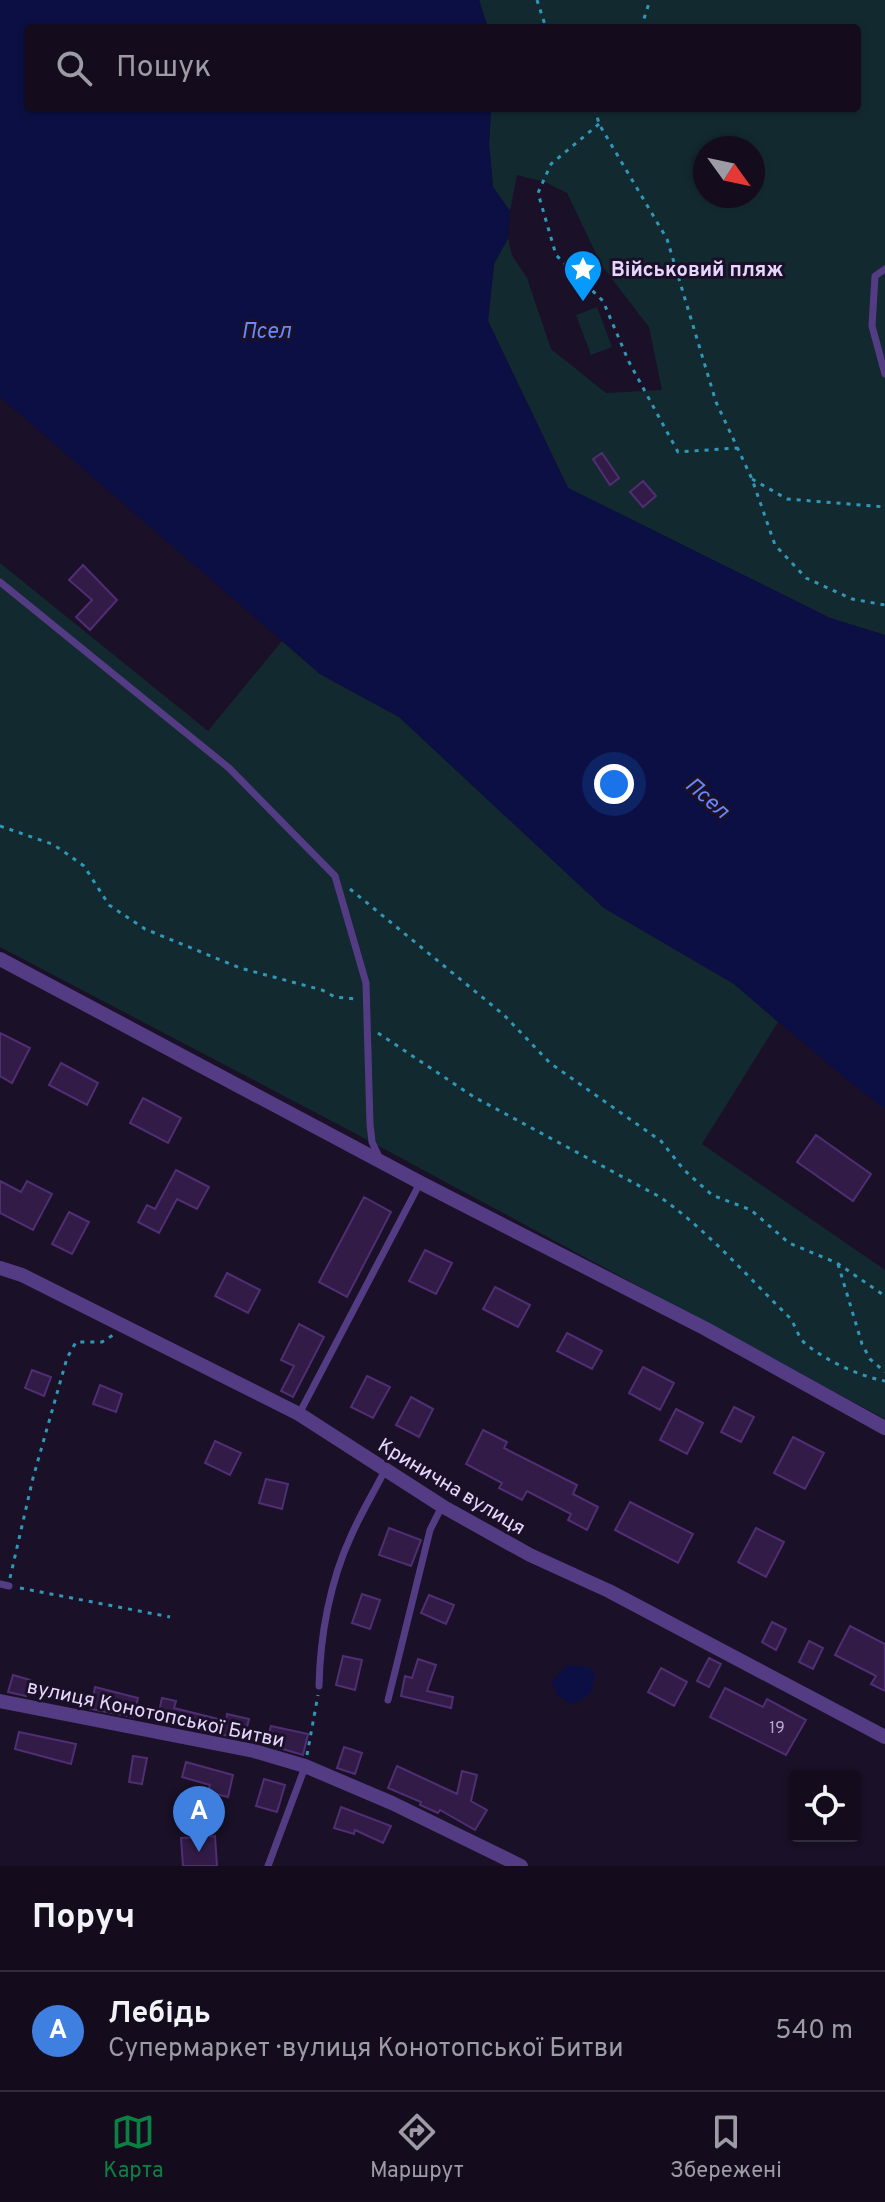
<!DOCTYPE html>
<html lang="uk">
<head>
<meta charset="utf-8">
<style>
  :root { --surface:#140c1d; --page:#1d1526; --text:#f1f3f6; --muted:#9d9ba4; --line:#332c3b; --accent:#0b8043 }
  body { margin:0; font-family:Overpass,sans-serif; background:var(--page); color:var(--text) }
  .controls { position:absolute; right:24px; bottom:24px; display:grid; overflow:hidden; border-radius:8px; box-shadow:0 2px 6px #0004 }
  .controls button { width:72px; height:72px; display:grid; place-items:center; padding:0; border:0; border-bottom:2px solid var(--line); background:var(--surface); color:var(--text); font:40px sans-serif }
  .compass { position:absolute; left:693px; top:136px; width:72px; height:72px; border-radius:50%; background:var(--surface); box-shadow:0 2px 6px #0004; rotate:123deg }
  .you { position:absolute; left:614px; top:784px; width:28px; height:28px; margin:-20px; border:6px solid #fff; border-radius:50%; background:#1a73e8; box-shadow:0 0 0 12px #1a73e833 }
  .badge { display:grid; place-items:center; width:52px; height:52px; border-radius:50%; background:var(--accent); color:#fff; font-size:26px; font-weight:700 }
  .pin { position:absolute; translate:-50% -66px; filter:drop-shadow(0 2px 4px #0008) }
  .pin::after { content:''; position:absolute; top:42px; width:28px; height:24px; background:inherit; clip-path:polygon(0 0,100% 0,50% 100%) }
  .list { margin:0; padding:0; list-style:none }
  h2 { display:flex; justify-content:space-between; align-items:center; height:104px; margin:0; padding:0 32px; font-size:34px }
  h2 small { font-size:26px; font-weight:400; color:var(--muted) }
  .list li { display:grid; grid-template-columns:52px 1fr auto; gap:24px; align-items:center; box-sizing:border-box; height:120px; padding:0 32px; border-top:2px solid var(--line) }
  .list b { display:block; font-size:30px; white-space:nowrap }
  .list p { margin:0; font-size:26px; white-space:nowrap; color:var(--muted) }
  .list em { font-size:26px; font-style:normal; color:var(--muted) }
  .icon { flex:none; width:44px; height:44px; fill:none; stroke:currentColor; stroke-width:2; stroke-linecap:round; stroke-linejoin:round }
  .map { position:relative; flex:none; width:885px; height:1866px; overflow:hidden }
  .search { position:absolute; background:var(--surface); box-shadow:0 2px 6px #0004; left:24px; right:24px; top:24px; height:88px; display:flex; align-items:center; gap:20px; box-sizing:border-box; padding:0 28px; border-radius:8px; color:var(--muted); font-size:30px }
  .sheet { height:224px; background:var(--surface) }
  nav { display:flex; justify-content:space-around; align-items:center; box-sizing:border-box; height:112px; border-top:2px solid var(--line); background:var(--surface); font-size:22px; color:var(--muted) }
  nav a { display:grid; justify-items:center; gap:4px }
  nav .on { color:var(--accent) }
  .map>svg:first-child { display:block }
  .green { fill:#132930; fill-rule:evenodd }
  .water { fill:#0b0f44 }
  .building { fill:#321c47; stroke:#502e73; stroke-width:2 }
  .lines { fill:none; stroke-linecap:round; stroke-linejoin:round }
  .path { stroke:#3197b7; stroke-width:3; stroke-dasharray:4 6; stroke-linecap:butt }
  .service { stroke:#543c85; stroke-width:7 }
  .minor { stroke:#543c85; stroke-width:14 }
  .labels { text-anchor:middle; stroke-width:6; stroke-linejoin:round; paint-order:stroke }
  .number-label { font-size:16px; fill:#b9a8d0 }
  .poi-label { font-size:20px; font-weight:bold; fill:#e6d6fe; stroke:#1a1027; text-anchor:start }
  .street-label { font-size:20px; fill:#e6d6fe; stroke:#1a1027 }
  .water-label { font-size:22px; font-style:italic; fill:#668afd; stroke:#1a1027 }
</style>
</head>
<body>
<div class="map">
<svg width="885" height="1866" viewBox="0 0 885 1866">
  <rect width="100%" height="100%" fill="#1a1027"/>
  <!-- green -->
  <path class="green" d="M 479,0 L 885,0 L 885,635 L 830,618 L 568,488 L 488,321 L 494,264 L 508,238 L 512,255 L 527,278 L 551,349 L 606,393 L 662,390 L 649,327 L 602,266 L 567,193 L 545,182 L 517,175 L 510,211 L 493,187 L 489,144 L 491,108 L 857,108 L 857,28 L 488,28 ZM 705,148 L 753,148 L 753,196 L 705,196 Z
    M 597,307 L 612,347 L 591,355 L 576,315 Z
    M 0,563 L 208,731 L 282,641 L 320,674 L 399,717 L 604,908 L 734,984 L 778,1022 L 702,1144 L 885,1270 L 885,1419 L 362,1137 L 0,947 Z"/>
  <!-- water -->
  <path class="water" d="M 0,0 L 479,0 L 488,28 L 28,28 L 28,108 L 491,108 L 489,144 L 493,187 L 510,211 L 508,238 L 494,264 L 488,321 L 568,488 L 830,618 L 885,635 L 885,1109 L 847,1080 L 734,984 L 604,908 L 399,717 L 320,674 L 0,397 Z
    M 567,1665 L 589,1667 L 595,1673 C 594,1691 589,1698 572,1704 L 558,1696 L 552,1682 Z"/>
  <!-- building -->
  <path class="building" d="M 602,453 L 619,478 L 610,485 L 593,459 Z
    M 643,481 L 656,496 L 643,507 L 630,492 Z
    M 83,565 L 117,600 L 90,630 L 76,617 L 92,600 L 69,580 Z
    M 0,1033 L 30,1048 L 12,1083 L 0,1076 Z
    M 61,1063 L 98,1083 L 87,1105 L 49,1085 Z
    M 143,1098 L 181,1118 L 168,1143 L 130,1123 Z
    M 816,1135 L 871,1174 L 853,1201 L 797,1162 Z
    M 176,1170 L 209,1187 L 197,1209 L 177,1199 L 159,1233 L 138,1222 L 147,1205 L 155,1209 Z
    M 0,1181 L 21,1192 L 27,1181 L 52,1194 L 33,1230 L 0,1213 Z
    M 364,1197 L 391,1212 L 347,1297 L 319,1282 Z
    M 69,1212 L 89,1222 L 72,1254 L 52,1244 Z
    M 425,1250 L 452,1263 L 436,1294 L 409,1281 Z
    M 227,1273 L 260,1290 L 248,1313 L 215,1296 Z
    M 495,1287 L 530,1305 L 518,1327 L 483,1309 Z
    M 299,1324 L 324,1337 L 293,1397 L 281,1391 L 294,1366 L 281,1360 Z
    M 567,1333 L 602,1351 L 592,1369 L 557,1351 Z
    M 643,1367 L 674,1383 L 660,1410 L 629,1393 Z
    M 32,1370 L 51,1377 L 44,1396 L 25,1388 Z
    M 367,1376 L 390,1387 L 373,1418 L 351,1407 Z
    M 100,1385 L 122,1394 L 116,1412 L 93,1404 Z
    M 411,1397 L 433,1409 L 419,1437 L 396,1425 Z
    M 734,1407 L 754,1417 L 741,1442 L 721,1432 Z
    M 676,1409 L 703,1423 L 687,1454 L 660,1440 Z
    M 483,1430 L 507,1442 L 504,1448 L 577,1485 L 573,1494 L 598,1507 L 587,1530 L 568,1520 L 571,1514 L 527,1491 L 522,1500 L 499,1488 L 502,1483 L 466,1464 Z
    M 793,1437 L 824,1453 L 805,1489 L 774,1473 Z
    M 215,1441 L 241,1453 L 230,1475 L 205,1463 Z
    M 266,1479 L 288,1484 L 282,1509 L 259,1503 Z
    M 630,1502 L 693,1534 L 678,1563 L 615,1530 Z
    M 389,1528 L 421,1540 L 411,1566 L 379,1555 Z
    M 756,1528 L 784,1542 L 766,1577 L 738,1562 Z
    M 362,1594 L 380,1600 L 370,1629 L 352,1623 Z
    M 429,1595 L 454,1605 L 446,1624 L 421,1613 Z
    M 772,1622 L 786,1629 L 776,1650 L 762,1642 Z
    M 850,1626 L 885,1644 L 885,1691 L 871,1684 L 876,1676 L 835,1655 Z
    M 809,1641 L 823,1648 L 813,1669 L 799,1662 Z
    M 343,1656 L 362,1660 L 355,1690 L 336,1685 Z
    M 709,1658 L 721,1664 L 709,1687 L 697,1681 Z
    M 418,1659 L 436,1665 L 427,1691 L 453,1697 L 451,1708 L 401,1696 L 405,1676 L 412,1678 Z
    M 661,1668 L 687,1682 L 674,1706 L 648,1692 Z
    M 13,1675 L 30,1680 L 26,1696 L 8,1692 Z
    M 95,1687 L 138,1698 L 133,1717 L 91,1709 Z
    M 725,1688 L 763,1707 L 767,1699 L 806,1720 L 786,1755 L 710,1717 Z
    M 162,1698 L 176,1701 L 174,1708 L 226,1721 L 227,1714 L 249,1719 L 244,1739 L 188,1728 L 189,1722 L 158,1716 Z
    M 271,1726 L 308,1734 L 303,1755 L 266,1744 Z
    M 19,1732 L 76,1744 L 71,1764 L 15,1749 Z
    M 344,1747 L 362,1753 L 355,1774 L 337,1768 Z
    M 133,1756 L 147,1758 L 142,1784 L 129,1782 Z
    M 186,1762 L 233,1775 L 228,1797 L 208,1792 L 210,1785 L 182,1777 Z
    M 397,1766 L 457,1794 L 462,1771 L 477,1775 L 471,1801 L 487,1810 L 475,1830 L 440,1810 L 438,1813 L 420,1805 L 421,1802 L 388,1788 Z
    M 264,1779 L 285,1785 L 277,1812 L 256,1806 Z
    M 341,1807 L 391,1826 L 383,1843 L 355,1830 L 354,1834 L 334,1828 Z
    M 215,1836 L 217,1866 L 183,1866 L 181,1838 Z"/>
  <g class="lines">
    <!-- path -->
    <path class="path" d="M 537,0 L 546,28
      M 641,28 L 650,0
      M 595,108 L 599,124 L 667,239 L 716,402 L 752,479 L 775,545 L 806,578 L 852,599 L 885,605
      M 599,124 L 551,164 L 538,193 L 556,255 L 603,301 L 629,362 L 678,452 L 737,448
      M 752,479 L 787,499 L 885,507
      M 0,826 L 52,844 L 63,851 L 84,866 L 109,905 L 145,929 L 240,968 L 322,990 L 335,997 L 356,999
      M 350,889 L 504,1015 L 550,1063 L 661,1141 L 684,1170 L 712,1195 L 751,1210 L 789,1243 L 837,1263 L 885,1296
      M 378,1033 L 474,1097 L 660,1197 C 708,1231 746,1275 787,1315 C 796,1323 797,1338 807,1345 C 827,1361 859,1376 885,1381
      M 838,1264 L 862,1344 L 870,1359 L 885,1372
      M 10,1578 L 33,1478 L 67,1358 L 76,1342 L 102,1342 L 113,1335
      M 20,1588 L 170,1617
      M 307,1755 L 318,1695"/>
    <!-- service -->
    <path class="service" d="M 885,269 L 875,276 L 872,326 L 885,374
      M 0,582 L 229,768 L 335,876 L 366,983 L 370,1124 L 372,1142 L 379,1157
      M 299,1414 L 420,1183
      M 0,1584 L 9,1586
      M 319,1686 C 320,1636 330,1581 351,1536 C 361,1513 374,1492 385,1470
      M 388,1700 L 430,1530 L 442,1506
      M 268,1866 L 305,1767"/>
    <!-- minor -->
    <path class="minor" d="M 0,959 L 421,1183 L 706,1329 L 885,1428
      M 0,1268 L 22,1275 L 299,1414 L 442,1506 L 530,1555 L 609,1591 L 885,1737
      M 0,1701 L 254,1751 L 305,1766 L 392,1803 L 521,1866"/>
  </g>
  <!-- icons -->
  <defs>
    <g id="sight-pin" transform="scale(2)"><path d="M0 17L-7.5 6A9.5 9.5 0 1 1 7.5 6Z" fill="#059afb" stroke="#1a1027"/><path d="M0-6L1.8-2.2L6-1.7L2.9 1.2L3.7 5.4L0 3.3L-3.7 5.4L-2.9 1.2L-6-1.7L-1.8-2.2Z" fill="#fff"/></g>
  </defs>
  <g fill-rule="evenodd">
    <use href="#sight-pin" x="583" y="269"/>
  </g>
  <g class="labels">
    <!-- number labels -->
    <g class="number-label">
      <text x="777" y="1733">19</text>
    </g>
    <!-- poi labels -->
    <g class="poi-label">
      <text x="611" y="276">Військовий пляж</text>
    </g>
    <!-- street labels -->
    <g class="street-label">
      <text transform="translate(452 1486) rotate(31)" y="7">Кринична вулиця</text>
      <text transform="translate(156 1713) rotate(12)" y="7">вулиця Конотопської Битви</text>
    </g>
    <!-- water labels -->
    <g class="water-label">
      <text x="266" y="338">Псел</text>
      <text transform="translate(708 797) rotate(41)" y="8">Псел</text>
    </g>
  </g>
</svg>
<div class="controls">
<button><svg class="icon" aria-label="locate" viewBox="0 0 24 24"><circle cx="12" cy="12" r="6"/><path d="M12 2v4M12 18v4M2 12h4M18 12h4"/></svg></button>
</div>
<svg class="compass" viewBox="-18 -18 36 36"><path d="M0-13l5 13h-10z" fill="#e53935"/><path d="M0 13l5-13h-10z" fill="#9d9ba4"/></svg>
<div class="you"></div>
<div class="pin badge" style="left:199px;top:1852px;background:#3f7fe0">A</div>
<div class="search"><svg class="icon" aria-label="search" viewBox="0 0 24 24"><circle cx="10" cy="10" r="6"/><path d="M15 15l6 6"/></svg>Пошук</div>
</div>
<section class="sheet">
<h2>Поруч<small></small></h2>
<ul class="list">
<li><span class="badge" style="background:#3f7fe0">A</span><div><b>Лебідь</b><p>Супермаркет · вулиця Конотопської Битви</p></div><em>540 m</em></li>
</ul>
</section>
<nav>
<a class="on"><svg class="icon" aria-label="map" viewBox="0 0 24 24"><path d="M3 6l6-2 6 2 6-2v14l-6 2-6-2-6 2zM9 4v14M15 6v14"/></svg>Карта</a>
<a><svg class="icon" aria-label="directions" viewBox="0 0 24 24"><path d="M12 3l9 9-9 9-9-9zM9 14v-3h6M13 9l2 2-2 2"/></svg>Маршрут</a>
<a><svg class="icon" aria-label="saved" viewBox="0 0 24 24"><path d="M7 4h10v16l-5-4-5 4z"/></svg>Збережені</a>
</nav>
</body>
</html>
